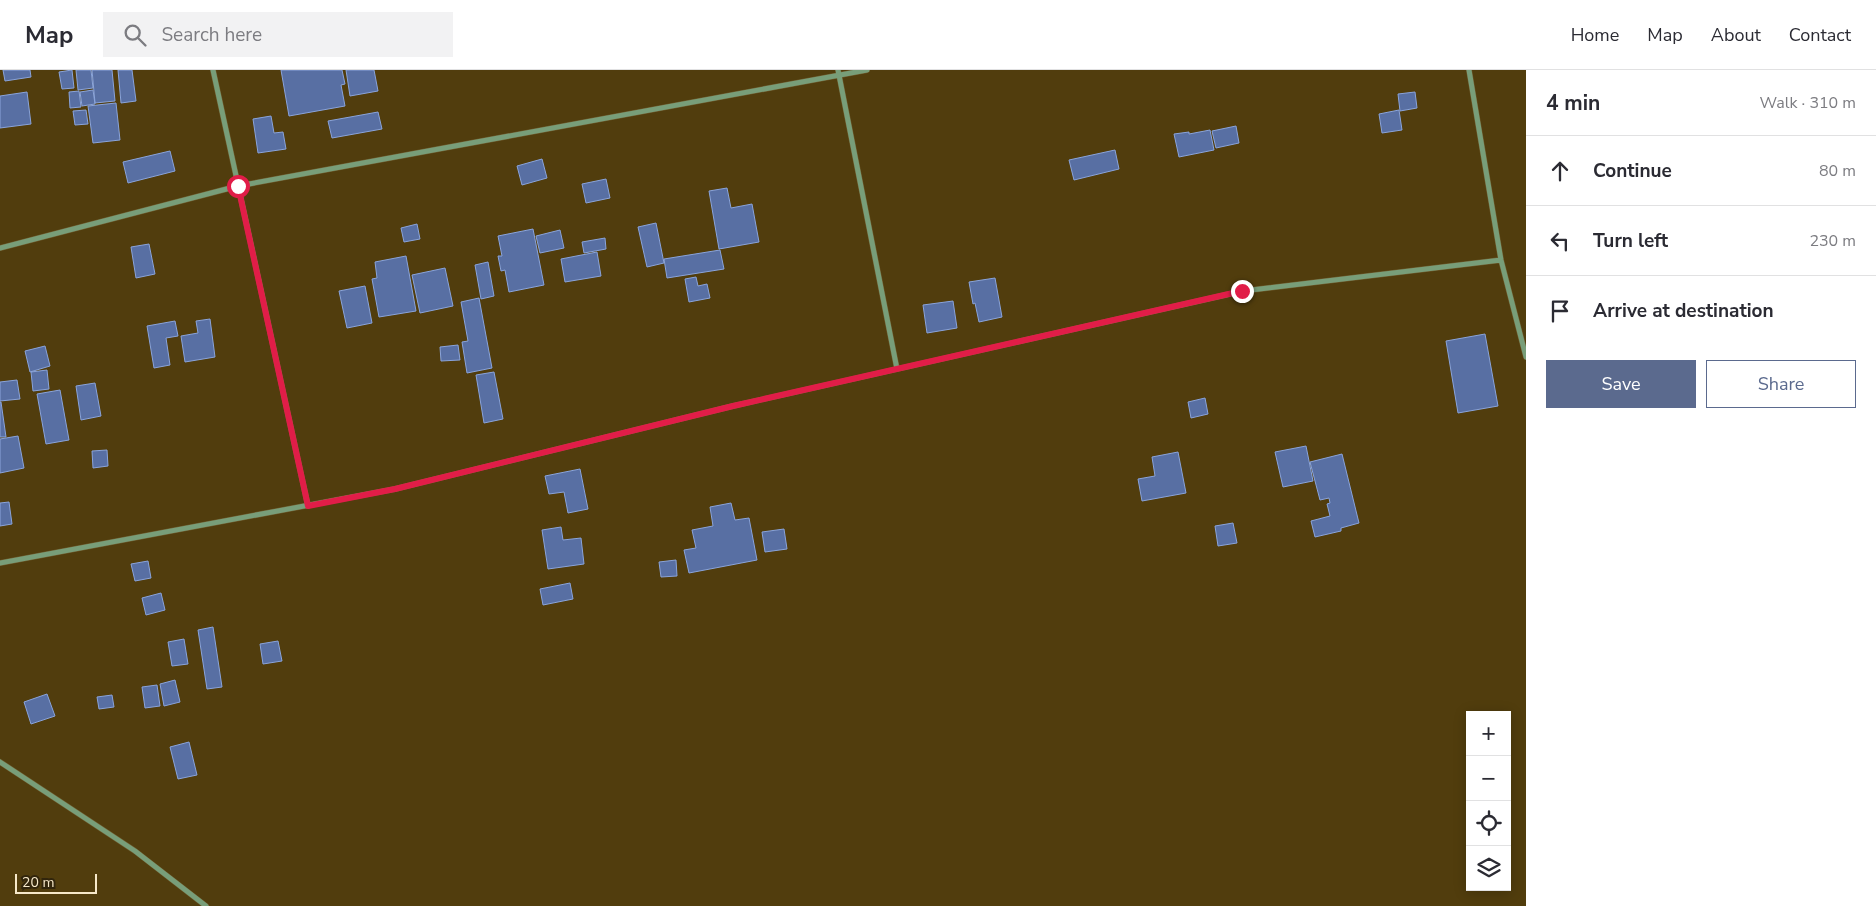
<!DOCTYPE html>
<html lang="en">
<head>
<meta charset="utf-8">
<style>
  :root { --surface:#fff; --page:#f2f2f3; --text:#2b2b33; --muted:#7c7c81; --line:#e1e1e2; --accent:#5b6a8e }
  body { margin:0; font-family:"Nunito Sans",sans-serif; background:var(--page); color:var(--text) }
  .controls { position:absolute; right:15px; bottom:15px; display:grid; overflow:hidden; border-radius:0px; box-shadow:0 2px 12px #0003 }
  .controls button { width:45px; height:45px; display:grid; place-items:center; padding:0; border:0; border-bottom:1px solid var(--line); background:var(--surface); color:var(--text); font:25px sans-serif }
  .scale { position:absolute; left:15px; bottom:12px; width:82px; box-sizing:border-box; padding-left:5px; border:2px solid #f6e8c9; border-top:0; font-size:14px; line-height:18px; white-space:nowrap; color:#f6e8c9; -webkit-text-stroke:4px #31250c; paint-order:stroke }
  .stop { position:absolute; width:15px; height:15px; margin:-11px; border:4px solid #e11d48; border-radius:50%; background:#fff }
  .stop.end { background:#e11d48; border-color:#fff; box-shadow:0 1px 5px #0008 }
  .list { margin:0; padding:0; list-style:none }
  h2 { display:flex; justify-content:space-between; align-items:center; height:65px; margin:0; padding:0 20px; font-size:21px }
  h2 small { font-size:16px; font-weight:400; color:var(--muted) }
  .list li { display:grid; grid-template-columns:32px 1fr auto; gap:15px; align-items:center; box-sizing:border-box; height:70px; padding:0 20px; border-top:1px solid var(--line) }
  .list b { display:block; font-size:19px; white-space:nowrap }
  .list em { font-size:16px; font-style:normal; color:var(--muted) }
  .actions { display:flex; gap:10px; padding:15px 20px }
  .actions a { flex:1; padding:11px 0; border:1px solid var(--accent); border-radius:0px; text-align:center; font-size:18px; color:var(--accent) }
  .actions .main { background:var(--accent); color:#fff }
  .icon { flex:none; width:28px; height:28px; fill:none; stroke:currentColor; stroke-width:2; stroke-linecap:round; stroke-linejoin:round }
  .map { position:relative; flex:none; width:1526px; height:836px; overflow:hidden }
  header { display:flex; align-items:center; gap:30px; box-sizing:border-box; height:70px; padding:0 25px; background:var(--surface); border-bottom:1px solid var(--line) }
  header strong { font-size:24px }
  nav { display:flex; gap:28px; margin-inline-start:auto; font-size:18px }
  .search { width:350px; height:45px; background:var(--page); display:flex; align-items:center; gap:12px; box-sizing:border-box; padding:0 18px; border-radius:0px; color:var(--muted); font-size:19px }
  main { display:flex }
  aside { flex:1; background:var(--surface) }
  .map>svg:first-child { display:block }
  .building { fill:#586fa3; stroke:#8aa4db }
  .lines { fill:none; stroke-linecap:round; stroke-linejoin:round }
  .street-casing { stroke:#6f5c2f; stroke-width:6 }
  .street { stroke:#789e79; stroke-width:5 }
  .route { stroke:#e11d48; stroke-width:6 }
</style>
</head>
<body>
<header>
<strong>Map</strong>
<div class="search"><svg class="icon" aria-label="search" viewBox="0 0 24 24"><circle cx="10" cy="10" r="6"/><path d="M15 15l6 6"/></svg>Search here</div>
<nav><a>Home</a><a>Map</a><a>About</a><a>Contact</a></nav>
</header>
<main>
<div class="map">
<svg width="1526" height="836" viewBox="0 0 1526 836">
  <rect width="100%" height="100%" fill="#513d0d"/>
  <!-- building -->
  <path class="building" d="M 3,0 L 30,0 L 31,7 L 5,11 Z
    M 72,0 L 74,18 L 62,19 L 59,2 Z
    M 76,0 L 91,0 L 93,18 L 78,20 Z
    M 92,0 L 112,0 L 115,31 L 95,33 Z
    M 118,0 L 132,0 L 136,31 L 121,33 Z
    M 281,0 L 342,0 L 345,14 L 341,15 L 345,36 L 289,46 Z
    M 346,0 L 374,0 L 378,21 L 350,26 Z
    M 93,20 L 95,34 L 82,36 L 80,22 Z
    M 79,21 L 81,37 L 70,38 L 69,22 Z
    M 27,22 L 31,54 L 0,58 L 0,26 Z
    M 1415,22 L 1417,38 L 1400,41 L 1398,24 Z
    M 116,33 L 120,70 L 93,73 L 88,36 Z
    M 86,40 L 88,54 L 75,55 L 73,41 Z
    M 1399,40 L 1402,60 L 1382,63 L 1379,44 Z
    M 378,42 L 382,59 L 332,68 L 328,51 Z
    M 271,46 L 274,63 L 283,62 L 286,79 L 258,83 L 253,49 Z
    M 1236,56 L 1239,73 L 1216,78 L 1212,61 Z
    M 1210,60 L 1214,80 L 1179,87 L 1174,64 L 1189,62 L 1189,64 Z
    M 1115,80 L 1119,99 L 1074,110 L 1069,90 Z
    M 170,81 L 175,101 L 128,113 L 123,92 Z
    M 542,89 L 547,108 L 522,115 L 517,96 Z
    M 606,109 L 610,128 L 586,133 L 582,114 Z
    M 727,118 L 731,138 L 752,134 L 759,172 L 719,179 L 709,121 Z
    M 656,153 L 664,193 L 647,197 L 638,157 Z
    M 417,154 L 420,169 L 404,172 L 401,158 Z
    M 533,159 L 544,215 L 509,222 L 505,200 L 501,201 L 498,186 L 502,186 L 498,166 Z
    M 560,160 L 564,178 L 540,183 L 536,166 Z
    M 605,168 L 606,179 L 584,183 L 582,172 Z
    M 149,174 L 155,204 L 136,208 L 131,177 Z
    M 720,180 L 724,199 L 667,208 L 664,189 Z
    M 597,182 L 601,206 L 565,212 L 561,189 Z
    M 406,186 L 416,241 L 379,247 L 372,209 L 377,208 L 375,192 Z
    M 488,192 L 494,226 L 481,229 L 475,195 Z
    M 445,198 L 453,236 L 420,243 L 412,205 Z
    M 696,207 L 698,216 L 707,214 L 710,228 L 689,232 L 685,209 Z
    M 995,208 L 1002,247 L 979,252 L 975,233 L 973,234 L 969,212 Z
    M 365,216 L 372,253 L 347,258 L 339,221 Z
    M 479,228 L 492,298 L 467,303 L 462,272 L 468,271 L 461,232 Z
    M 953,231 L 957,258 L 927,263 L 923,235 Z
    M 210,249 L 215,287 L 185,292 L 181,266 L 198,263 L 196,251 Z
    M 175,251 L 178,266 L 166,268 L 170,295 L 154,298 L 147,256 Z
    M 1485,264 L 1498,336 L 1458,343 L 1446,271 Z
    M 458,275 L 460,290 L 441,291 L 440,277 Z
    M 45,276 L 50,296 L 30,302 L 25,281 Z
    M 47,300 L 49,319 L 33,321 L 31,302 Z
    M 494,302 L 503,349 L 484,353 L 476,305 Z
    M 17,310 L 20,329 L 0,331 L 0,312 Z
    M 95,313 L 101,346 L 81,350 L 76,316 Z
    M 60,320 L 69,370 L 46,374 L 37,324 Z
    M 1205,328 L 1208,344 L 1191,348 L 1188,332 Z
    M 0,332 L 1,332 L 6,367 L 0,367 Z
    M 18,366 L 24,398 L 0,403 L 0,369 Z
    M 1306,376 L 1313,411 L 1283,417 L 1275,382 Z
    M 107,380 L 108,396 L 93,398 L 92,381 Z
    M 1178,382 L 1186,423 L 1142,431 L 1138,409 L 1155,406 L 1152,387 Z
    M 1342,384 L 1359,453 L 1341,458 L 1341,461 L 1315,467 L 1311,451 L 1330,446 L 1327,434 L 1330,433 L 1329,428 L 1320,430 L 1310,392 Z
    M 580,399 L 588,439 L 568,443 L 564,422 L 549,424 L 545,406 Z
    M 9,432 L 12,454 L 0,456 L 0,433 Z
    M 731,433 L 735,450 L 749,448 L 757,490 L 689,503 L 684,480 L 696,478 L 692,460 L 713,456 L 710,437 Z
    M 1233,453 L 1237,473 L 1218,476 L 1215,456 Z
    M 561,457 L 563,470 L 581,468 L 584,494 L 548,499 L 542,460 Z
    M 784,459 L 787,479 L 765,482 L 762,462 Z
    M 676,490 L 677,506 L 661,507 L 659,492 Z
    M 148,491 L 151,508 L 135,511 L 131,494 Z
    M 570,513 L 573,529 L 543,535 L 540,519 Z
    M 161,523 L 165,540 L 146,545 L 142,528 Z
    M 213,557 L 222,617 L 207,619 L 198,560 Z
    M 184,569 L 188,594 L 172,596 L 168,572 Z
    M 278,571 L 282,591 L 263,594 L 260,574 Z
    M 175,610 L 180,632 L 164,636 L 160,614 Z
    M 157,615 L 160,636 L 145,638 L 142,617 Z
    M 47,624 L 55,646 L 31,654 L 24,632 Z
    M 112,625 L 114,637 L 99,639 L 97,627 Z
    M 189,672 L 197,705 L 178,709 L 170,677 Z"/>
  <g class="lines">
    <!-- street casing -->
    <g class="street-casing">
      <path id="street" d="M 213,0 L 308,436
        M 838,0 L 897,299
        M 1469,0 L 1501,190 L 1526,287
        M 0,178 L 238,116 L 867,0
        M 0,493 L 395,419 L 733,336 L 1243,221 L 1501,190
        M 0,692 L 135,781 L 206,836"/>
    </g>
    <!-- street -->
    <use href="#street" class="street"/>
  </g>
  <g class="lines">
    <!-- route -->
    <path class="route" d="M 238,116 L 308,436 L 395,419 L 733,336 L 1242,221"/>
  </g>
</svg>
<div class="controls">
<button>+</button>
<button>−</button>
<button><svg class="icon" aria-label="locate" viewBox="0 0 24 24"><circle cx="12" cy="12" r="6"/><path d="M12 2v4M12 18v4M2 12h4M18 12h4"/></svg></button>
<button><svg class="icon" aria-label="layers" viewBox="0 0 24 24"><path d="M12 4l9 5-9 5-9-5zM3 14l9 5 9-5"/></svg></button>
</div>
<div class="scale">20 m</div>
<div class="stop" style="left:238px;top:116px"></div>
<div class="stop end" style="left:1242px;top:221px"></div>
</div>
<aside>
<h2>4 min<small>Walk · 310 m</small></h2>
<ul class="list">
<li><svg class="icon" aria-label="ahead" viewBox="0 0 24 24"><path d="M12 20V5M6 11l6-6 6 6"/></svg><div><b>Continue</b></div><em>80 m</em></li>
<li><svg class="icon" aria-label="left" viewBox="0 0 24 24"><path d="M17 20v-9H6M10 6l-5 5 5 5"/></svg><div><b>Turn left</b></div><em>230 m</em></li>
<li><svg class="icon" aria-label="arrive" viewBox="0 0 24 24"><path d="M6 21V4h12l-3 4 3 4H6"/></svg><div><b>Arrive at destination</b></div></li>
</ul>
<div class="actions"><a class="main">Save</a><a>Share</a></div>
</aside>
</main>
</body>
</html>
